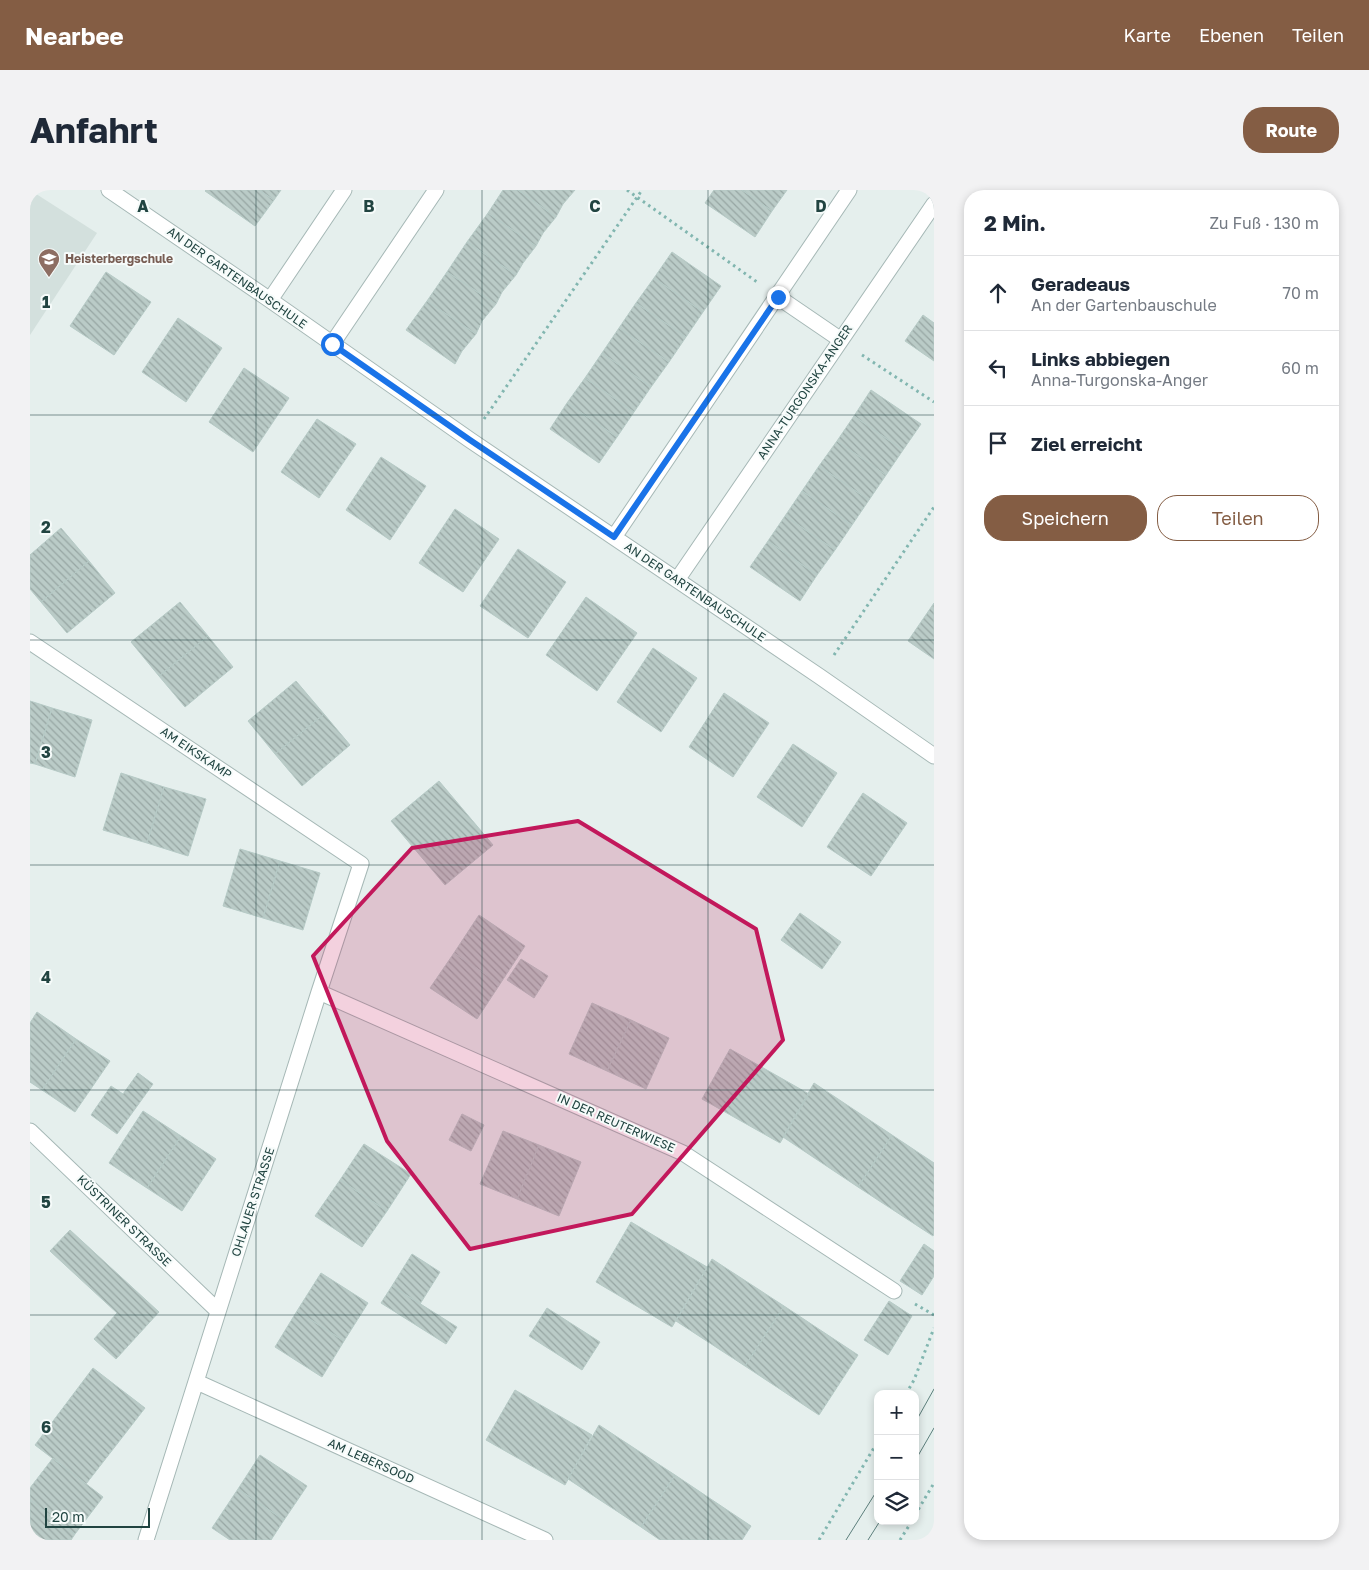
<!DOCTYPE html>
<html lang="de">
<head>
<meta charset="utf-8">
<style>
  :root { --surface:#fff; --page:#f2f2f3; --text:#1f2937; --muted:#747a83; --line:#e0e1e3; --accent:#845d44 }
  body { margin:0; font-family:"Golos Text",sans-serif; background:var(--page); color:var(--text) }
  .controls { position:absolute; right:15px; bottom:15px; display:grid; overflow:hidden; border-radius:10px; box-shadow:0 2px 8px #0003 }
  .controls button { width:45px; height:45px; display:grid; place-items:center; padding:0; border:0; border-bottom:1px solid var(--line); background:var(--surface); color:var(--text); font:25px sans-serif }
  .scale { position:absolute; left:15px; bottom:12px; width:105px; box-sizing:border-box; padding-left:5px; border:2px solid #214441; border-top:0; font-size:14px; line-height:18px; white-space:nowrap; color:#214441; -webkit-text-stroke:4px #f6fbfa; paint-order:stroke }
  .stop { position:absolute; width:15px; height:15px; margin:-11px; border:4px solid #1a73e8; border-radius:50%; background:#fff }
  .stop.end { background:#1a73e8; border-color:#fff; box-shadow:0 1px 5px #0008 }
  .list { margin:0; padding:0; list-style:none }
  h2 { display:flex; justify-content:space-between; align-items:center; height:65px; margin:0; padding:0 20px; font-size:21px }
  h2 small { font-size:16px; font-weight:400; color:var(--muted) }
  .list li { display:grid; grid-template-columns:32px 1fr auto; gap:15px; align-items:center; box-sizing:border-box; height:75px; padding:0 20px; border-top:1px solid var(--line) }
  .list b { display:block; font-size:19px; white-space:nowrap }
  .list p { margin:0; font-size:16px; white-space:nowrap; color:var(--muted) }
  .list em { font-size:16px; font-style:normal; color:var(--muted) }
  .actions { display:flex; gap:10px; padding:15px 20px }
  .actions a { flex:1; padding:11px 0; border:1px solid var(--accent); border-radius:20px; text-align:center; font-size:18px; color:var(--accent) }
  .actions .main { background:var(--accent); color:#fff }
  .icon { flex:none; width:28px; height:28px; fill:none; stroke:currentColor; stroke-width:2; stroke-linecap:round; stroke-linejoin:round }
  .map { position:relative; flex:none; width:904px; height:1350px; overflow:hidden; border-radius:20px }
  header { display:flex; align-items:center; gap:30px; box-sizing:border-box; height:70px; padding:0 25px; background:var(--accent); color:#fff }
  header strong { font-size:24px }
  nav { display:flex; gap:28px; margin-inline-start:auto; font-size:18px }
  .intro { display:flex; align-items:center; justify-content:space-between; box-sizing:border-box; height:120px; padding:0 30px }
  h1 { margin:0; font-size:35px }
  .button { padding:12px 22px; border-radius:20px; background:var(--accent); color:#fff; font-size:18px; font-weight:700 }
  main { display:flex; gap:30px; padding:0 30px }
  aside { flex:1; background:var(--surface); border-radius:20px; box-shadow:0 2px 8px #0003 }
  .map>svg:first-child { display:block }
  .built { fill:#d3e0dd }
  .building { fill:url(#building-back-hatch); stroke:#b6cac6 }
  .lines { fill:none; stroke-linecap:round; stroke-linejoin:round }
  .street-casing { stroke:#a6b8b6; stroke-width:17 }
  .path { stroke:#82b6b0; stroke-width:3; stroke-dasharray:2.5 4; stroke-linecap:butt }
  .street { stroke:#fff; stroke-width:15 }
  .tram { stroke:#5c7f7c; stroke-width:1 }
  .route { stroke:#1a73e8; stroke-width:6 }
  .marked { fill:#c2185b; fill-opacity:0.2; stroke:#c2185b; stroke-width:4; stroke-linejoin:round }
  .grid { fill:none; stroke:#214441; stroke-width:1; stroke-opacity:0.55 }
  .labels { text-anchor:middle; stroke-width:4; stroke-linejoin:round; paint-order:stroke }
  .education-label { font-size:12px; font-weight:bold; fill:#785e54; stroke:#f6fbfa; text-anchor:start }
  .street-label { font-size:12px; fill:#214441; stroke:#f6fbfa }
  .grid-label { font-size:16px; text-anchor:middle; font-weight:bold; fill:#214441; stroke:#f6fbfa; stroke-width:4; stroke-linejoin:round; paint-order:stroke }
</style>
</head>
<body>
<header>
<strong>Nearbee</strong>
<nav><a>Karte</a><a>Ebenen</a><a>Teilen</a></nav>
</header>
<div class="intro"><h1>Anfahrt</h1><a class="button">Route</a></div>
<main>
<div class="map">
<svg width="904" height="1350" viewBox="0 0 904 1350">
  <defs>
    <pattern id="building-back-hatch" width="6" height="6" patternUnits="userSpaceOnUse" patternTransform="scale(1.25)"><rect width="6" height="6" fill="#bacbc7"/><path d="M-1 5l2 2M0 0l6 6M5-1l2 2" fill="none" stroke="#97a6a3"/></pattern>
  </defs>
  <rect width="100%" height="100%" fill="#e5efed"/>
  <!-- built -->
  <path class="built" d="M 0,0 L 67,43 L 0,145 Z"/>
  <!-- building -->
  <path class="building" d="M 176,0 L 229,0 L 244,10 L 225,36 L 175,1 Z
    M 229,0 L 251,0 L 244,10 Z
    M 473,0 L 488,0 L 526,27 L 513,43 L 506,56 L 458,23 Z
    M 488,0 L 545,0 L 533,14 L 526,27 Z
    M 684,0 L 712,0 L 742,21 L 725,47 L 675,13 Z
    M 712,0 L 757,0 L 742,21 Z
    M 458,23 L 506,56 L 493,73 L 486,85 L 437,52 Z
    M 437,52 L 486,85 L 472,102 L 466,114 L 417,82 Z
    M 642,62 L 691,96 L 673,122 L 624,88 Z
    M 76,82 L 121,112 L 84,165 L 40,136 Z
    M 417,82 L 466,114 L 452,131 L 446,144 L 397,111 Z
    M 624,88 L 673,122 L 656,147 L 606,113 Z
    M 397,111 L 446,144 L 432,161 L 425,174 L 376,140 Z
    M 606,113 L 656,147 L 639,172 L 589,138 Z
    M 893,125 L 904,133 L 904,171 L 875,151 Z
    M 148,128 L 192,158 L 156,212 L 112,182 Z
    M 589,138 L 639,172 L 621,197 L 572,163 Z
    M 572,163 L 621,197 L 604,222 L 555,188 Z
    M 214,178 L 259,208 L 223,262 L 179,232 Z
    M 555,188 L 604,222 L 587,247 L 537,213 Z
    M 841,200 L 891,234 L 873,260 L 824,226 Z
    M 537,213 L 587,247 L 569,273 L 520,239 Z
    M 824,226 L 873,260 L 856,285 L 807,251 Z
    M 287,229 L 326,254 L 289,308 L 251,282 Z
    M 807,251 L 856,285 L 839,310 L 789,276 Z
    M 351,267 L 396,296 L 360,350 L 316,320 Z
    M 789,276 L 839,310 L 822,335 L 772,301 Z
    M 772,301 L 822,335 L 805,360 L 755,326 Z
    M 425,319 L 469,349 L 433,402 L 389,373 Z
    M 755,326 L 805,360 L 787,385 L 738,351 Z
    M 31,338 L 59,371 L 11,412 L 0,399 L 0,365 Z
    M 738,351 L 787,385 L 770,411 L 720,377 Z
    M 488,359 L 536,392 L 498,448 L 450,416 Z
    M 59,371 L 85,403 L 37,443 L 11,412 Z
    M 556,407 L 607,443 L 567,501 L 516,465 Z
    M 150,412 L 178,446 L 129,486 L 101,452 Z
    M 904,413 L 904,469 L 878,451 Z
    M 178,446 L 203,477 L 155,517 L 129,486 Z
    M 623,458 L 667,488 L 631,542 L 587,512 Z
    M 266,491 L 294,524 L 245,564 L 218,531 Z
    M 694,503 L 739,533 L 703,587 L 659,557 Z
    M 0,511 L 22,518 L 5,574 L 0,573 Z
    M 22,518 L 62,530 L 45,587 L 5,574 Z
    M 294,524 L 320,555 L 272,596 L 245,564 Z
    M 763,554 L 807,583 L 772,637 L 727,607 Z
    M 91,583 L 134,597 L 117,653 L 73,640 Z
    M 409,591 L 463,655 L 415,695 L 361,631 Z
    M 134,597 L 176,609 L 158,666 L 117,653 Z
    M 833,603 L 877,633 L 841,686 L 797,657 Z
    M 210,659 L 250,671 L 233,728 L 193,716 Z
    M 250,671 L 290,683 L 273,740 L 233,728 Z
    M 770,723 L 811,752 L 792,779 L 751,750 Z
    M 449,725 L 495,756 L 470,794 L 424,763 Z
    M 424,763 L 470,794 L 447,829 L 400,798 Z
    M 491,769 L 518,786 L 504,808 L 477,790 Z
    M 562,813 L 601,830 L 577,881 L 539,864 Z
    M 7,822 L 46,849 L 12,900 L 0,892 L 0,833 Z
    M 601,830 L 639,848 L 616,899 L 577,881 Z
    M 46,849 L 80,871 L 45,922 L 12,900 Z
    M 700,859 L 779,904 L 750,953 L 672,909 Z
    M 108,883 L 123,894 L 87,944 L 61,925 L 81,896 L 93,904 Z
    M 784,893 L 862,945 L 828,997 L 753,947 Z
    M 113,921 L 151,946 L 117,998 L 79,973 Z
    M 432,924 L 454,935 L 441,961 L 419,950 Z
    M 473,941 L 509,955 L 487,1009 L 450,994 Z
    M 862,945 L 904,973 L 904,1044 L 903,1046 L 828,997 Z
    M 151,946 L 186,969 L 152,1021 L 117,998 Z
    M 334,954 L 381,984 L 357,1021 L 310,990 Z
    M 509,955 L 551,972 L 529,1026 L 487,1009 Z
    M 310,990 L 357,1021 L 332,1057 L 285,1026 Z
    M 601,1032 L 677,1077 L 642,1137 L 566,1092 Z
    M 40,1040 L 129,1122 L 86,1169 L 64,1149 L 87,1123 L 20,1061 Z
    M 894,1054 L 904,1061 L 904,1086 L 892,1105 L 870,1091 Z
    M 382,1064 L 410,1082 L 390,1114 L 362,1096 Z
    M 682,1069 L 754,1116 L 715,1176 L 646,1131 Z
    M 291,1083 L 338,1113 L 314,1151 L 267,1121 Z
    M 362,1096 L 427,1137 L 416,1154 L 351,1113 Z
    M 859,1111 L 882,1126 L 858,1165 L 834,1150 Z
    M 754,1116 L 828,1165 L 789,1225 L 715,1176 Z
    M 517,1118 L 570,1152 L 552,1180 L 499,1146 Z
    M 267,1121 L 314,1151 L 292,1187 L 245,1157 Z
    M 63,1178 L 115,1218 L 56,1294 L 5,1255 Z
    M 485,1200 L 562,1245 L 535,1295 L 456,1250 Z
    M 569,1235 L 645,1285 L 611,1337 L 538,1289 Z
    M 230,1265 L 277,1296 L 254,1330 L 208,1299 Z
    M 23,1268 L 73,1307 L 45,1344 L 0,1310 L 0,1298 Z
    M 645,1285 L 721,1336 L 712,1350 L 630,1350 L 611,1337 Z
    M 208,1299 L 254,1330 L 241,1350 L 200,1350 L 182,1338 Z
    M 0,1310 L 45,1344 L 41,1350 L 0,1350 Z"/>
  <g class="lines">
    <!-- street casing -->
    <g class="street-casing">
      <path id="street" d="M 79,0 L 240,110 L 440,250 L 789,486 L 904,566
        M 748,107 L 811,150
        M 240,110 L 314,0
        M 302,154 L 406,0
        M 584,347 L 819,0
        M 647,390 L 904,14
        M 0,452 L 331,674 L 289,802 L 116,1350
        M 289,802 L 653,963 L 864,1101
        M 0,941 L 188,1121
        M 167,1192 L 515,1350"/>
    </g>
    <!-- path -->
    <path class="path" d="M 597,0 L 727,92
      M 832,165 L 904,212
      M 454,229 L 612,0
      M 804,465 L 904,317
      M 885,1114 L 904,1125
      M 876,1204 L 884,1190 L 904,1138
      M 885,1325 L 904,1293
      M 789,1350 L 848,1251
      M 870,1350 L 882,1331"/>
    <!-- street -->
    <use href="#street" class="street"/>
    <!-- tram -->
    <path class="tram" d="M 885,1233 L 904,1199
      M 885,1271 L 904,1238
      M 816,1350 L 848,1299
      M 838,1350 L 850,1331"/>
  </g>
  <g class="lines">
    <!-- route -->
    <path class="route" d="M 302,154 L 440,250 L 584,347 L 748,107"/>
  </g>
  <!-- marked area -->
  <path class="marked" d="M 548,631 L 726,739 L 753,850 L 602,1024 L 440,1059 L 357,951 L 283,766 L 382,658 Z"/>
  <!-- grid -->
  <path class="grid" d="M 226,0 L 226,1350M 452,0 L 452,1350M 678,0 L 678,1350M 0,225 L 904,225M 0,450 L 904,450M 0,675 L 904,675M 0,900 L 904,900M 0,1125 L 904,1125"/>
  <!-- icons -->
  <defs>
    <g id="school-pin" transform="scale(1.125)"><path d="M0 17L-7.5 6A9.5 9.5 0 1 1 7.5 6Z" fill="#8d6e63" stroke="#f6fbfa"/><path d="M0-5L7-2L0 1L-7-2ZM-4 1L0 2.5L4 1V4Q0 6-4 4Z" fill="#fff"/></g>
  </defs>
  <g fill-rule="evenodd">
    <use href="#school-pin" x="19" y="69"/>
  </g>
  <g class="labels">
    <!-- education labels -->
    <g class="education-label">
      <text x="35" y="73">Heisterbergschule</text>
    </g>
    <!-- street labels -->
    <g class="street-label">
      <text transform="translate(207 88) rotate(35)" y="4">AN DER GARTENBAUSCHULE</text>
      <text transform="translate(775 202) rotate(-56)" y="4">ANNA-TURGONSKA-ANGER</text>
      <text transform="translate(665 402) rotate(34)" y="4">AN DER GARTENBAUSCHULE</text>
      <text transform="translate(166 563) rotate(34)" y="4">AM EIKSKAMP</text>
      <text transform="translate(586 933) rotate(24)" y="4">IN DER REUTERWIESE</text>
      <text transform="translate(223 1012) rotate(-72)" y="4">OHLAUER STRASSE</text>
      <text transform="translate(94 1031) rotate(44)" y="4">KÜSTRINER STRASSE</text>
      <text transform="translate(341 1271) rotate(24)" y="4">AM LEBERSOOD</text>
    </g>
  </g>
  <g class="grid-label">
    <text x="113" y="22">A</text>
    <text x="339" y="22">B</text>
    <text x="565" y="22">C</text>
    <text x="791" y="22">D</text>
    <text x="16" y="118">1</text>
    <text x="16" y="343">2</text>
    <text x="16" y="568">3</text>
    <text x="16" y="793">4</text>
    <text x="16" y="1018">5</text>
    <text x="16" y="1243">6</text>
  </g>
</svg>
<div class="controls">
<button>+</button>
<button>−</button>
<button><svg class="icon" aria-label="layers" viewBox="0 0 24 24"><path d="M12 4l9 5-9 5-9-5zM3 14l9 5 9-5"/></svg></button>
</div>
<div class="scale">20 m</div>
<div class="stop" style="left:302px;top:154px"></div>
<div class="stop end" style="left:748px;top:107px"></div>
</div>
<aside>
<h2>2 Min.<small>Zu Fuß · 130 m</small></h2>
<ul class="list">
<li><svg class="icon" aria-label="ahead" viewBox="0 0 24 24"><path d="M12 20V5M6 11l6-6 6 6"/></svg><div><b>Geradeaus</b><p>An der Gartenbauschule</p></div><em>70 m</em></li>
<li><svg class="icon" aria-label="left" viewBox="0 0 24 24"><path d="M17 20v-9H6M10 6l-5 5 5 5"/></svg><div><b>Links abbiegen</b><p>Anna-Turgonska-Anger</p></div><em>60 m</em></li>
<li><svg class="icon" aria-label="arrive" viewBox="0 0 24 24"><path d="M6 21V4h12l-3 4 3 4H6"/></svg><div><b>Ziel erreicht</b></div></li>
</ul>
<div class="actions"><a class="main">Speichern</a><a>Teilen</a></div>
</aside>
</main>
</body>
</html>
